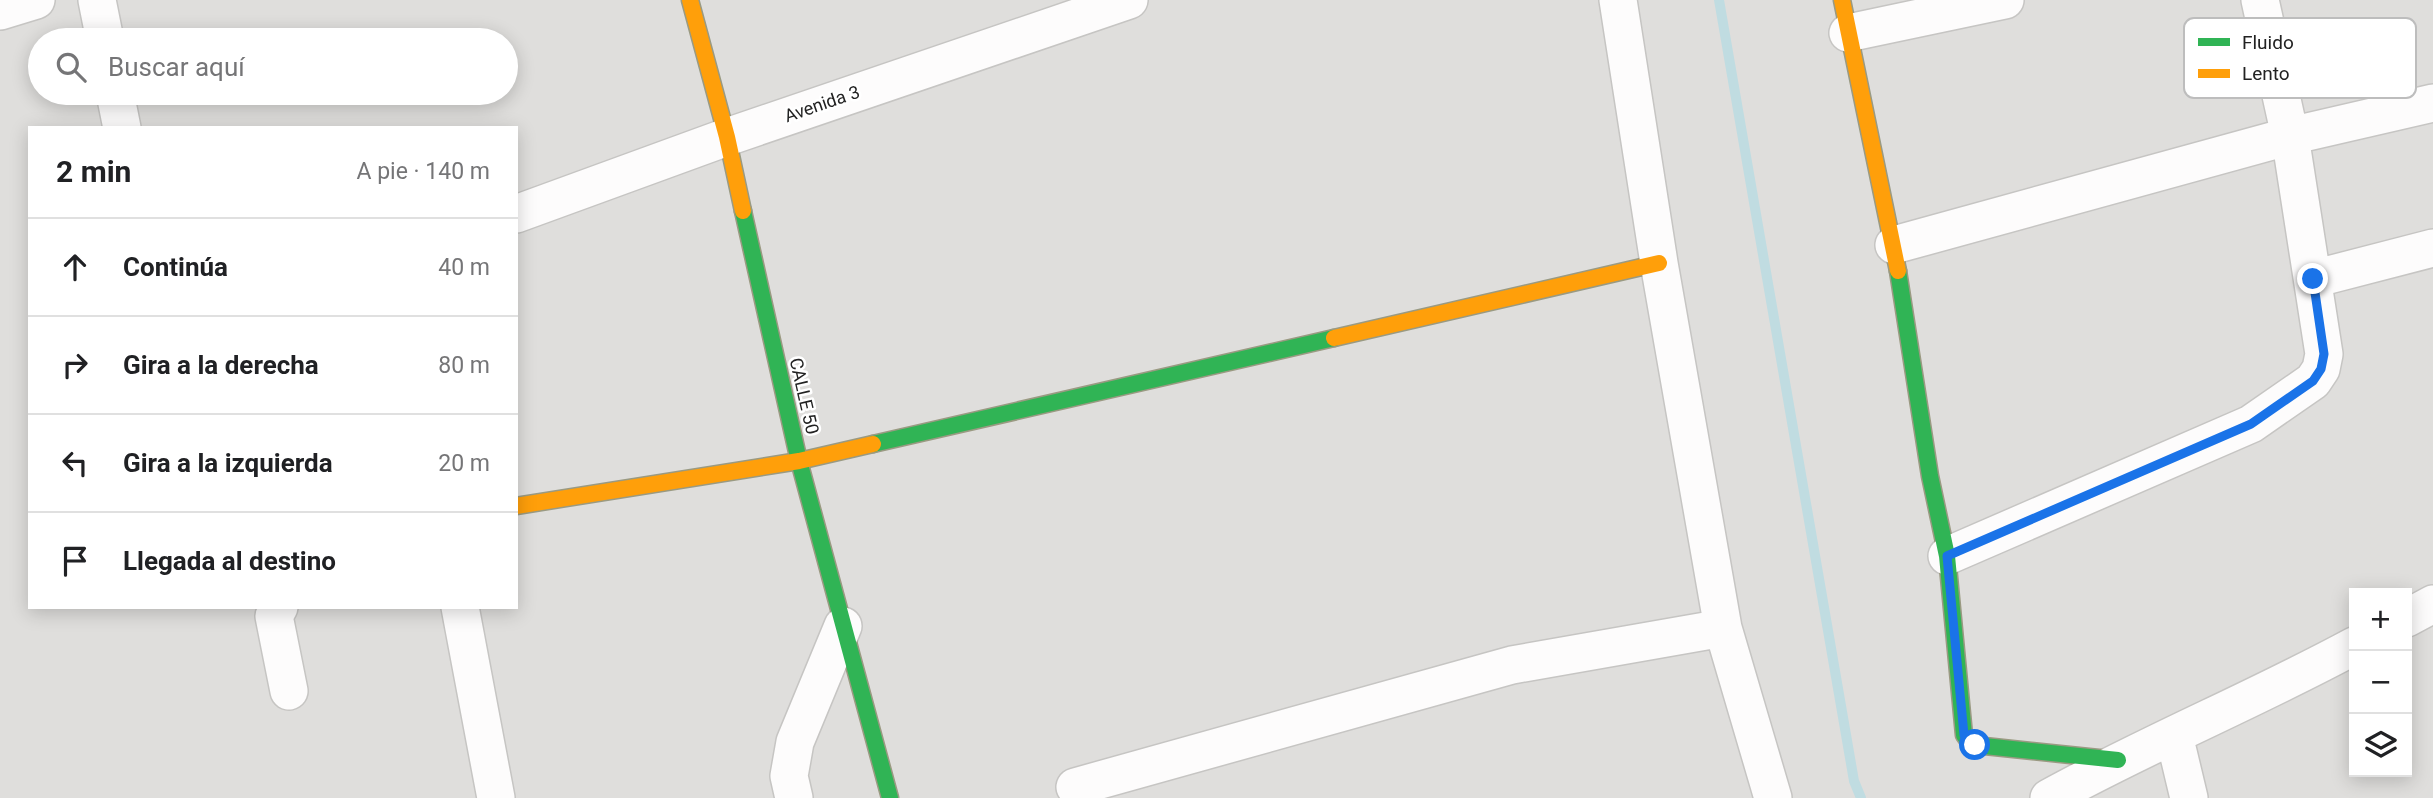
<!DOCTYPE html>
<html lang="es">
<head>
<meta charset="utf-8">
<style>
  :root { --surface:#fff; --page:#f2f2f2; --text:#202124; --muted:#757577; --line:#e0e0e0 }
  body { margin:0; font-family:Roboto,sans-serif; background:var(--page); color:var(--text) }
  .controls { position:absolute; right:21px; bottom:21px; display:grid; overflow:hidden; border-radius:0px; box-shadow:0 4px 18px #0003 }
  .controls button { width:63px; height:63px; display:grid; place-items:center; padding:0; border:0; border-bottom:2px solid var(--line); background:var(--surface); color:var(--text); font:35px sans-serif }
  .stop { position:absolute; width:21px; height:21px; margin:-16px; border:5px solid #1a73e8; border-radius:50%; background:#fff }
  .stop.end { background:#1a73e8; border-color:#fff; box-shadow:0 2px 7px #0008 }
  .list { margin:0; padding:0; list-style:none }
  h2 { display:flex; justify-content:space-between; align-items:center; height:91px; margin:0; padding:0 28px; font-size:30px }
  h2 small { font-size:23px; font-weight:400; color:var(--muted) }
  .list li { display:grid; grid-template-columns:46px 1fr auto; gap:21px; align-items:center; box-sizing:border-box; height:98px; padding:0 28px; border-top:2px solid var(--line) }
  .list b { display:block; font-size:26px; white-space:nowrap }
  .list em { font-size:23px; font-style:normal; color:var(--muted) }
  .icon { flex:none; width:38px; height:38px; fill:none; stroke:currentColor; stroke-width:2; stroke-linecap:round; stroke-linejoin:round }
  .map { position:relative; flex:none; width:2433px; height:798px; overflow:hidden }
  .search { position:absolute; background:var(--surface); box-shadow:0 4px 18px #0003; left:28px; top:28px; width:490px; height:77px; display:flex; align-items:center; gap:18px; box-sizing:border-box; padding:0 24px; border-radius:38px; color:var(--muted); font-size:26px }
  .panel { position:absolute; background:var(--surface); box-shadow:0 4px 18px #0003; left:28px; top:126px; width:490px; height:483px; border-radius:0px }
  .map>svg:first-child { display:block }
  .residential { fill:#dfdedc; fill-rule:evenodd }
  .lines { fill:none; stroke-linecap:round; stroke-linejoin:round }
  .stream { stroke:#c0dce1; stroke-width:10 }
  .street-casing { stroke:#c6c5c3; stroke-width:40 }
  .fast-casing { stroke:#9a9a82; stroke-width:19 }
  .slow-casing { stroke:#9a9a82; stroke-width:19 }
  .street { stroke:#fdfcfc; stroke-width:37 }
  .fast { stroke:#30b455; stroke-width:16 }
  .slow { stroke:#ff9f0a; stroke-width:16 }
  .route { stroke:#1a73e8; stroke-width:9 }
  .labels { text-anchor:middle; stroke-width:5; stroke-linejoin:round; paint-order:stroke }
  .street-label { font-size:18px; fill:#222; stroke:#fff }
  .key { fill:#fff; stroke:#bdbdbd; stroke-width:2 }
  .key-label { font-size:19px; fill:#222 }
</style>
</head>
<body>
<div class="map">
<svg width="2433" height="798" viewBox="0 0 2433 798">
  <rect width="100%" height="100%" fill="#f0eeeb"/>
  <!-- residential -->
  <path class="residential" d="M 0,0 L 2433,0 L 2433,798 L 0,798 ZM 40,40 L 506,40 L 506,93 L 40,93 ZM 30,128 L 516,128 L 516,607 L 30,607 ZM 2354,593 L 2407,593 L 2407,772 L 2354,772 Z"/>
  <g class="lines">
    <!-- stream -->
    <path class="stream" d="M 1719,0 L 1854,781 L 1861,798"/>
    <!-- street casing -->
    <g class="street-casing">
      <path id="street" d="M 97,0 L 105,40
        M 1618,0 L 1659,263 L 1723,628 L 1773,798
        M 0,11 L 36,0
        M 1848,33 L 2005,0
        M 115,93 L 122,128
        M 516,214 L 727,137 L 1129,0
        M 1894,245 L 2290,136 L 2433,103
        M 2313,279 L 2433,248
        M 1947,556 L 2251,424 L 2313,381 L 2321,369 L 2324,354 L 2290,136 L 2260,0
        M 279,607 L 274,616 L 289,691
        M 460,607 L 496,798
        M 2407,618 L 2433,604
        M 2174,735 L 2189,798
        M 1075,787 L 1512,665 L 1723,628
        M 794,798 L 789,776 L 795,742 L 843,626
        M 2049,798 C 2149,743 2254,700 2354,646"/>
    </g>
    <!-- fast casing -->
    <g class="fast-casing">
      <path id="fast" d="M 743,211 L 799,461 L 890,798
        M 1898,271 L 1930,476 L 1947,556 L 1964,735 L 1969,742 L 1975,745 L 2118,760
        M 873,444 L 1334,338"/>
    </g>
    <!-- slow casing -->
    <g class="slow-casing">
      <path id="slow" d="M 690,0 L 727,137 L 743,211
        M 1842,0 L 1898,271
        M 1334,338 L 1659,263
        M 516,506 L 799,461 L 873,444"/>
    </g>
    <!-- street -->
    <use href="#street" class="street"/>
    <!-- fast -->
    <use href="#fast" class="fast"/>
    <!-- slow -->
    <use href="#slow" class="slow"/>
  </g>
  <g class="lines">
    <!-- route -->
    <path class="route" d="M 1975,745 L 1969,742 L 1964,735 L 1947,556 L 2251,424 L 2313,381 L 2321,369 L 2324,354 L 2313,279"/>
  </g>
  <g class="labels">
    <!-- street labels -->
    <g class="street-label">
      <text transform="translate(822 104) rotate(-19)" y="6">Avenida 3</text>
      <text transform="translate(804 396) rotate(77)" y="6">CALLE 50</text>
    </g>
  </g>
  <!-- legend -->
  <rect x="2184" y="18" width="232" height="80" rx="10" class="key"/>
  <rect x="2198" y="38" width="32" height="8" fill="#30b455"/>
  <rect x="2198" y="69" width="32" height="9" fill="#ff9f0a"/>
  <g class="key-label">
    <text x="2242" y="49">Fluido</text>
    <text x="2242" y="80">Lento</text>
  </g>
</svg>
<div class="controls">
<button>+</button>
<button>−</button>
<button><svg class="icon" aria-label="layers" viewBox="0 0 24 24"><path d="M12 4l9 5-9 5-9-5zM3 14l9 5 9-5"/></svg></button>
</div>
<div class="stop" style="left:1975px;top:745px"></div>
<div class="stop end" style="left:2313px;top:279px"></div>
<div class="search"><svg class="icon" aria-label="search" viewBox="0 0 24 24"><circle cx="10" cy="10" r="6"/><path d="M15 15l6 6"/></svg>Buscar aquí</div>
<section class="panel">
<h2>2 min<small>A pie · 140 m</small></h2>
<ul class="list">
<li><svg class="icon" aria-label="ahead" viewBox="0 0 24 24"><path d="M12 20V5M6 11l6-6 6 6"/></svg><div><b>Continúa</b></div><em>40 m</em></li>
<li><svg class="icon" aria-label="right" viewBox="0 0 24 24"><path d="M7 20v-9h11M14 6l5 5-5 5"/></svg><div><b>Gira a la derecha</b></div><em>80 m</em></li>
<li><svg class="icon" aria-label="left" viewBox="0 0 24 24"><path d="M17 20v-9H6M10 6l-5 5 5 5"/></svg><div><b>Gira a la izquierda</b></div><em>20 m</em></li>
<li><svg class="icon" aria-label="arrive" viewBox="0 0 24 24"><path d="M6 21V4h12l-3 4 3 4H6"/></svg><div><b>Llegada al destino</b></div></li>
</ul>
</section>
</div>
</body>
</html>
